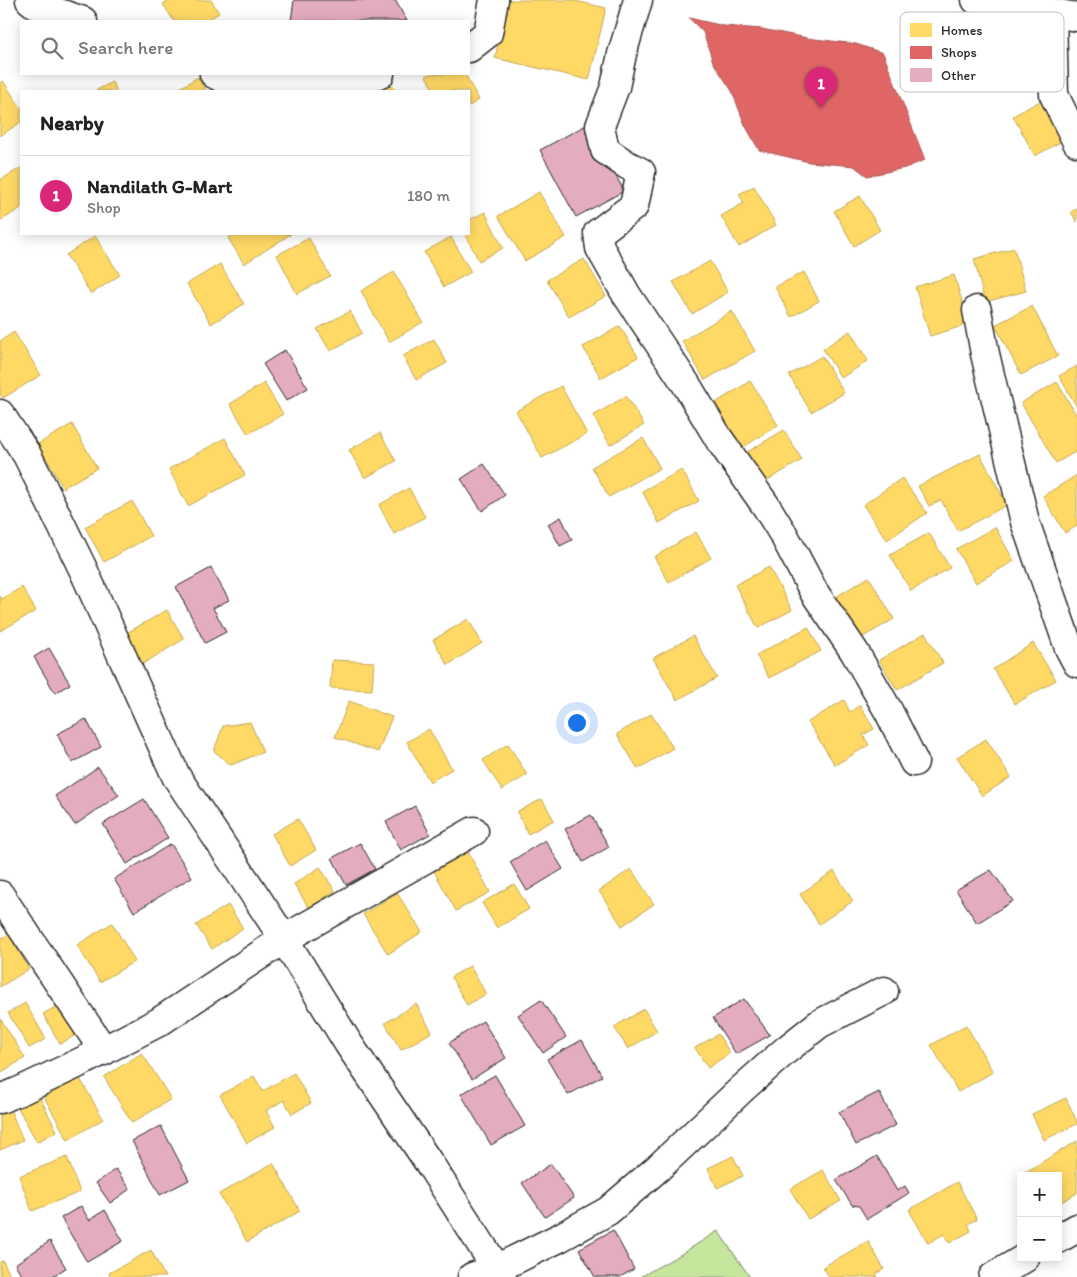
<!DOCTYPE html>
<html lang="en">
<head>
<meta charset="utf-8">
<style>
  :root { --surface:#fff; --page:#f2f2f2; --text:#222; --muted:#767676; --line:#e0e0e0; --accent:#db2777 }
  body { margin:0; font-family:Itim,sans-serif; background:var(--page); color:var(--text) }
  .controls { position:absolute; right:15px; bottom:15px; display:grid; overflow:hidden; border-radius:0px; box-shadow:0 2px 12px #0003 }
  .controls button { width:45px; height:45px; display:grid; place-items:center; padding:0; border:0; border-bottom:1px solid var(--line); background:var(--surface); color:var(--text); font:25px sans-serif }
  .you { position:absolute; left:576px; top:722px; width:18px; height:18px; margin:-12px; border:4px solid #fff; border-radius:50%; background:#1a73e8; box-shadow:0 0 0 8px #1a73e833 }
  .badge { display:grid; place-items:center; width:32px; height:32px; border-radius:50%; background:var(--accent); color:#fff; font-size:16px; font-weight:700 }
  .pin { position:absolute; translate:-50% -41px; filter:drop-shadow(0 1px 2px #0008) }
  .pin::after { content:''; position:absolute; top:26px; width:18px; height:15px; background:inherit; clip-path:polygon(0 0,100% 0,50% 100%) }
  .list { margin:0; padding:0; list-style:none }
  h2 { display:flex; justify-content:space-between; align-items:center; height:65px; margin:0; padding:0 20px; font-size:21px }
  h2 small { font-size:16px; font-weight:400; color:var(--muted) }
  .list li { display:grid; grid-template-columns:32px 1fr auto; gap:15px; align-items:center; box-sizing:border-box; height:80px; padding:0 20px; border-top:1px solid var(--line) }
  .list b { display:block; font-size:19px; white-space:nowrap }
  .list p { margin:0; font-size:16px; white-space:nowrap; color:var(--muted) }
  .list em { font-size:16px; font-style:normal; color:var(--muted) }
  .icon { flex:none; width:28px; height:28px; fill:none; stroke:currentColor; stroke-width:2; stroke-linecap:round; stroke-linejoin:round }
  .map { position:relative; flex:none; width:1077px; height:1277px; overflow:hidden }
  .search { position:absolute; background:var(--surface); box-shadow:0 2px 12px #0003; left:20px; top:20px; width:450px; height:55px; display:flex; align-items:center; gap:12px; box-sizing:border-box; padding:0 18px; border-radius:0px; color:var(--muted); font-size:19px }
  .panel { position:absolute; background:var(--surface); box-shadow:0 2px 12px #0003; left:20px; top:90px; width:450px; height:145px; border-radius:0px }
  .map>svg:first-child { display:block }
  .green { fill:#c6e69e; stroke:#788864 }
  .homes { fill:#ffd966; stroke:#bfa554 }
  .shops { fill:#e06666; stroke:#aa5454 }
  .building { fill:#e4acbf; stroke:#2b2b2b }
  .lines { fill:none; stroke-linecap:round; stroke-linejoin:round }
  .street-casing { stroke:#2b2b2b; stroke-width:31 }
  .highway-casing { stroke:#2b2b2b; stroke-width:31 }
  .street { stroke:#fff; stroke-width:28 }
  .highway { stroke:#fff; stroke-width:28 }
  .key { fill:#fff; stroke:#bfbfbf; stroke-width:1 }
  .key-label { font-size:14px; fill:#2b2b2b }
</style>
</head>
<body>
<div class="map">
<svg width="1077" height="1277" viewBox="0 0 1077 1277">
  <rect width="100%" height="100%" fill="#fff"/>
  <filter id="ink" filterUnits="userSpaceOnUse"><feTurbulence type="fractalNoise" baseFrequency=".02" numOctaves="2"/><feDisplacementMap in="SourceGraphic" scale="10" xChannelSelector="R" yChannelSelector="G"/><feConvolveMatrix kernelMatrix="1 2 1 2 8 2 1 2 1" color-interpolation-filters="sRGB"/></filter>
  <g filter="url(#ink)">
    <!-- green -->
    <path class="green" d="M 718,1231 L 750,1277 L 640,1277 L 683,1253 Z"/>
    <!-- homes -->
    <path class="homes" d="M 170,0 L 211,0 L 219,13 L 206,21 L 174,21 L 163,4 Z
      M 508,0 L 571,0 L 606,8 L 589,80 L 495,58 Z
      M 430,74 L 465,74 L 479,100 L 469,106 L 469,91 L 434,91 L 426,76 Z
      M 198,77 L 206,91 L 175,91 Z
      M 387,78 L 396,91 L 367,91 Z
      M 3,81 L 21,108 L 21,122 L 0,136 L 0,83 Z
      M 112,82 L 117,91 L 95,91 Z
      M 1047,97 L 1069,137 L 1035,156 L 1013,116 Z
      M 21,168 L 21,208 L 2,220 L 0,217 L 0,180 Z
      M 754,186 L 776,225 L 739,247 L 721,216 L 744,203 L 739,194 Z
      M 539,192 L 566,237 L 525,261 L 498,216 Z
      M 860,196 L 880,230 L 854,246 L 834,211 Z
      M 1077,208 L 1077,222 L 1071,212 Z
      M 485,212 L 503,248 L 479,261 L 465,234 L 469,234 L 469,220 Z
      M 234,234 L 291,234 L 244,264 L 228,238 Z
      M 95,236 L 120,275 L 91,294 L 66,255 Z
      M 451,237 L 471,272 L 444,287 L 424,252 Z
      M 309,238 L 330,276 L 297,294 L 277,255 Z
      M 1014,248 L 1026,291 L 985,302 L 974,259 Z
      M 584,259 L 606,296 L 569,317 L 547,280 Z
      M 710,261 L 728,292 L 692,314 L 673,282 Z
      M 220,264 L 244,304 L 211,324 L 187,284 Z
      M 394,272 L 423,322 L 389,342 L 361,291 Z
      M 804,272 L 819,301 L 791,317 L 775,287 Z
      M 954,275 L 969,324 L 930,336 L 915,287 Z
      M 1032,306 L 1058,356 L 1021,375 L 995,325 Z
      M 350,311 L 362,333 L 330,351 L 317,329 Z
      M 732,311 L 755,351 L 705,380 L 682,341 Z
      M 620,326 L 638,357 L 601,378 L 583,347 Z
      M 850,331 L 868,361 L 841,378 L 823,349 Z
      M 14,332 L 41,375 L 3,398 L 0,394 L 0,341 Z
      M 434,339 L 447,363 L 416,380 L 403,356 Z
      M 822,356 L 844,393 L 811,412 L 789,375 Z
      M 1077,366 L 1077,407 L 1059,376 Z
      M 750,381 L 778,425 L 742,448 L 714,404 Z
      M 1057,382 L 1077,416 L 1077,451 L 1056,463 L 1021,403 Z
      M 264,383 L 283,414 L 248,434 L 230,404 Z
      M 561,386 L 587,434 L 542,458 L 516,411 Z
      M 626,396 L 644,425 L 610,445 L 593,416 Z
      M 72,424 L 97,468 L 63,488 L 38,444 Z
      M 784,430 L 802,460 L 761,484 L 744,454 Z
      M 380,433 L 396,461 L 365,478 L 349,450 Z
      M 225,438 L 245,475 L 188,506 L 169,469 Z
      M 643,438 L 660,468 L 609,497 L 592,467 Z
      M 980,454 L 1007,505 L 958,531 L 941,500 L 929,506 L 918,486 Z
      M 682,470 L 699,501 L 659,523 L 642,491 Z
      M 1077,475 L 1077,526 L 1065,533 L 1043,496 Z
      M 902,478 L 927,513 L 887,540 L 863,505 Z
      M 409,488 L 425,517 L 394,534 L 379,505 Z
      M 132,501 L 151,536 L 104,562 L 85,527 Z
      M 995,527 L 1014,561 L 976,583 L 956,549 Z
      M 696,532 L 711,558 L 669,582 L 654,557 Z
      M 929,533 L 950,568 L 911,591 L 890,555 Z
      M 769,567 L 792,610 L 758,628 L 735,585 Z
      M 869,577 L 894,619 L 858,640 L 834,598 Z
      M 22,587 L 36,611 L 0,631 L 0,596 L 2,599 Z
      M 167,610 L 184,639 L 141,665 L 123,635 Z
      M 468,619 L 482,643 L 448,665 L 433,640 Z
      M 808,627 L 821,651 L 769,678 L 756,655 Z
      M 925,633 L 943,663 L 897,690 L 879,660 Z
      M 693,636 L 717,678 L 677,700 L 653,658 Z
      M 1033,643 L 1056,680 L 1015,704 L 993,669 Z
      M 332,660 L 374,662 L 372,690 L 330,688 Z
      M 844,700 L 850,712 L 860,705 L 874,729 L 863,735 L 869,745 L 835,765 L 808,722 Z
      M 349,701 L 392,717 L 378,752 L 335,737 Z
      M 651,714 L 673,748 L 638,769 L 617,734 Z
      M 250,722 L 263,752 L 231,765 L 214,751 L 223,726 Z
      M 429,729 L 452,769 L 430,782 L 407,742 Z
      M 986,739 L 1011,777 L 982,796 L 957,757 Z
      M 508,744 L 527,775 L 502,790 L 483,760 Z
      M 542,799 L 554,820 L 528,834 L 517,812 Z
      M 298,819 L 316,850 L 290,866 L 272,834 Z
      M 468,852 L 490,892 L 456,911 L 434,871 Z
      M 320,867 L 335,891 L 309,908 L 294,884 Z
      M 631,869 L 654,904 L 622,926 L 599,891 Z
      M 834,871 L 853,901 L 819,924 L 800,894 Z
      M 514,884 L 529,909 L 497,928 L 482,903 Z
      M 397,893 L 422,932 L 388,954 L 363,914 Z
      M 228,905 L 243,928 L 212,949 L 196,925 Z
      M 112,923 L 135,961 L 100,982 L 77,945 Z
      M 9,934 L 29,969 L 0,987 L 0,939 Z
      M 470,966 L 486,994 L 467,1005 L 451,977 Z
      M 64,1002 L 81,1032 L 60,1044 L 43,1014 Z
      M 25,1003 L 46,1039 L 29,1048 L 8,1013 Z
      M 416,1004 L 432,1032 L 401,1050 L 385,1023 Z
      M 644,1009 L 657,1031 L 628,1049 L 614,1027 Z
      M 0,1018 L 25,1058 L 0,1073 Z
      M 966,1025 L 993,1072 L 958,1092 L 931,1045 Z
      M 718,1034 L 730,1053 L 708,1068 L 695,1048 Z
      M 142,1053 L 171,1099 L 132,1123 L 104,1077 Z
      M 294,1073 L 311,1103 L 292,1114 L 284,1100 L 266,1111 L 275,1127 L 247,1143 L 220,1095 L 254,1076 L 263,1091 Z
      M 79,1077 L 103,1119 L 68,1140 L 44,1097 Z
      M 38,1094 L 57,1131 L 37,1142 L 17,1106 Z
      M 1066,1098 L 1077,1122 L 1077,1124 L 1044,1140 L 1032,1114 Z
      M 7,1102 L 23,1140 L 0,1150 L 0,1105 Z
      M 1077,1141 L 1077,1193 L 1058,1204 L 1058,1176 L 1026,1176 L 1024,1173 Z
      M 733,1156 L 743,1176 L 717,1188 L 708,1168 Z
      M 67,1157 L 80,1192 L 32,1211 L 19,1176 Z
      M 273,1163 L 300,1211 L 247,1242 L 219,1194 Z
      M 823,1170 L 841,1201 L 808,1219 L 790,1189 Z
      M 957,1182 L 977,1219 L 968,1224 L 971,1231 L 949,1243 L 944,1234 L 928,1243 L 909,1210 Z
      M 868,1241 L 884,1269 L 876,1274 L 878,1277 L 829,1277 L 823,1267 Z
      M 151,1250 L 165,1277 L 111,1277 L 109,1273 Z
      M 3,1261 L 11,1277 L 0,1277 L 0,1262 Z"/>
    <!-- shops -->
    <path class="shops" d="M 689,18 L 724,26 L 762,29 L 807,38 L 856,44 L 883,53 L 925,160 L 905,168 L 867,176 L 854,166 L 809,162 L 759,150 L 745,125 L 732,91 L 713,62 L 703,32 Z"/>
    <!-- building -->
    <path class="building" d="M 294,0 L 395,0 L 407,21 L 291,21 Z
      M 588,124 L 624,191 L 576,217 L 540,150 Z
      M 285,350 L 308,388 L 286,401 L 263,364 Z
      M 484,464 L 505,495 L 482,511 L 461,479 Z
      M 561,517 L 572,540 L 560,546 L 548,524 Z
      M 211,568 L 229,600 L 213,608 L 226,632 L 205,643 L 176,587 Z
      M 49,648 L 70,684 L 55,693 L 34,657 Z
      M 86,719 L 101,747 L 72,763 L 57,734 Z
      M 98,767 L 119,795 L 75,825 L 55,796 Z
      M 144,799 L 168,838 L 127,864 L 103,824 Z
      M 415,806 L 430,834 L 401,850 L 386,822 Z
      M 591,815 L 609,847 L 583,862 L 565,829 Z
      M 545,840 L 563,869 L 527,891 L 510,862 Z
      M 360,843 L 375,869 L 346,885 L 332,858 Z
      M 171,844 L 192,877 L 134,912 L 114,879 Z
      M 991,870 L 1013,901 L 977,923 L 956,890 Z
      M 744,999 L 770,1035 L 736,1054 L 713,1018 Z
      M 541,1000 L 566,1037 L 543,1053 L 518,1015 Z
      M 483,1021 L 506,1058 L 472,1079 L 449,1043 Z
      M 582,1040 L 602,1076 L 568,1095 L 547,1059 Z
      M 495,1075 L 525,1126 L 491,1145 L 461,1094 Z
      M 879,1092 L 896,1125 L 856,1145 L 839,1112 Z
      M 161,1126 L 189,1180 L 160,1195 L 132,1141 Z
      M 877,1156 L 897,1191 L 905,1186 L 909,1193 L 867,1219 L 859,1206 L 852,1205 L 836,1180 Z
      M 551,1164 L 574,1198 L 545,1217 L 522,1183 Z
      M 116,1169 L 130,1189 L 110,1203 L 96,1183 Z
      M 81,1206 L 89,1220 L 105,1210 L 123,1241 L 87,1262 L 61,1218 Z
      M 613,1230 L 634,1269 L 620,1277 L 595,1277 L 579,1249 Z
      M 50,1241 L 66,1268 L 51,1277 L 23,1277 L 15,1264 Z"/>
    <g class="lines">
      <!-- street casing -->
      <g class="street-casing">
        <path id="street" d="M 30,0 L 38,6 L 83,21
          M 638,0 L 622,54 L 615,87 L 600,126 L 605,150 L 627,165 L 641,172 L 634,206 L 598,233 L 600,248 L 626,294 L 686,384 L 719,439 L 766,506 L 785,537 L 814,592 L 854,651 L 889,712 L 914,762
          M 1052,13 L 1054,95 L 1077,142
          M 469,48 L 488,33 L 494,0
          M 214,74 L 244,88 L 342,85 L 380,74
          M 977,310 L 985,354 L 1025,522 L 1069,648 L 1077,663
          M 0,414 L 27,455 L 83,569 L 176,776 L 284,939 L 348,1043 L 431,1166 L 502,1277
          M 0,895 L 104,1051
          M 0,1099 L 22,1090 L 83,1061 L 159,1022 L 284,939 L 474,831
          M 1058,1239 L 1077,1228
          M 472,1277 L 496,1269 L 559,1238 L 608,1211 L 658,1168 L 743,1088 L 786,1050 L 819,1024 L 884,991
          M 993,1277 L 1025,1258"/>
      </g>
      <!-- highway casing -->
      <g class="highway-casing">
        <path id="highway" d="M 976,0 L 1077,17"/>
      </g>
      <!-- street -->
      <use href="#street" class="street"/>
      <!-- highway -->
      <use href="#highway" class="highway"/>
    </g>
  </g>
  <!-- legend -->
  <rect x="900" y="12" width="164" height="80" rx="8" class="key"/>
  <rect x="910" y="23" width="22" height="14" fill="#ffd966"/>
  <rect x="910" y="46" width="22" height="13" fill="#e06666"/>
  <rect x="910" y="68" width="22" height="14" fill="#e4acbf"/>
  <g class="key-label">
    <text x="941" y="35">Homes</text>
    <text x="941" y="57">Shops</text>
    <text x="941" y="80">Other</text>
  </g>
</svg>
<div class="controls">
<button>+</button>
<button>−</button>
</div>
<div class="you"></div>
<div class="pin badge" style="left:821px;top:108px">1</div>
<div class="search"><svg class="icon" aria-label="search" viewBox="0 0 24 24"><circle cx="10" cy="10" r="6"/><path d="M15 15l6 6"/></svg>Search here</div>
<section class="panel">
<h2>Nearby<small></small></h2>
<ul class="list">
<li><span class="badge">1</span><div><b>Nandilath G-Mart</b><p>Shop</p></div><em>180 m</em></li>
</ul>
</section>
</div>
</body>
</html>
